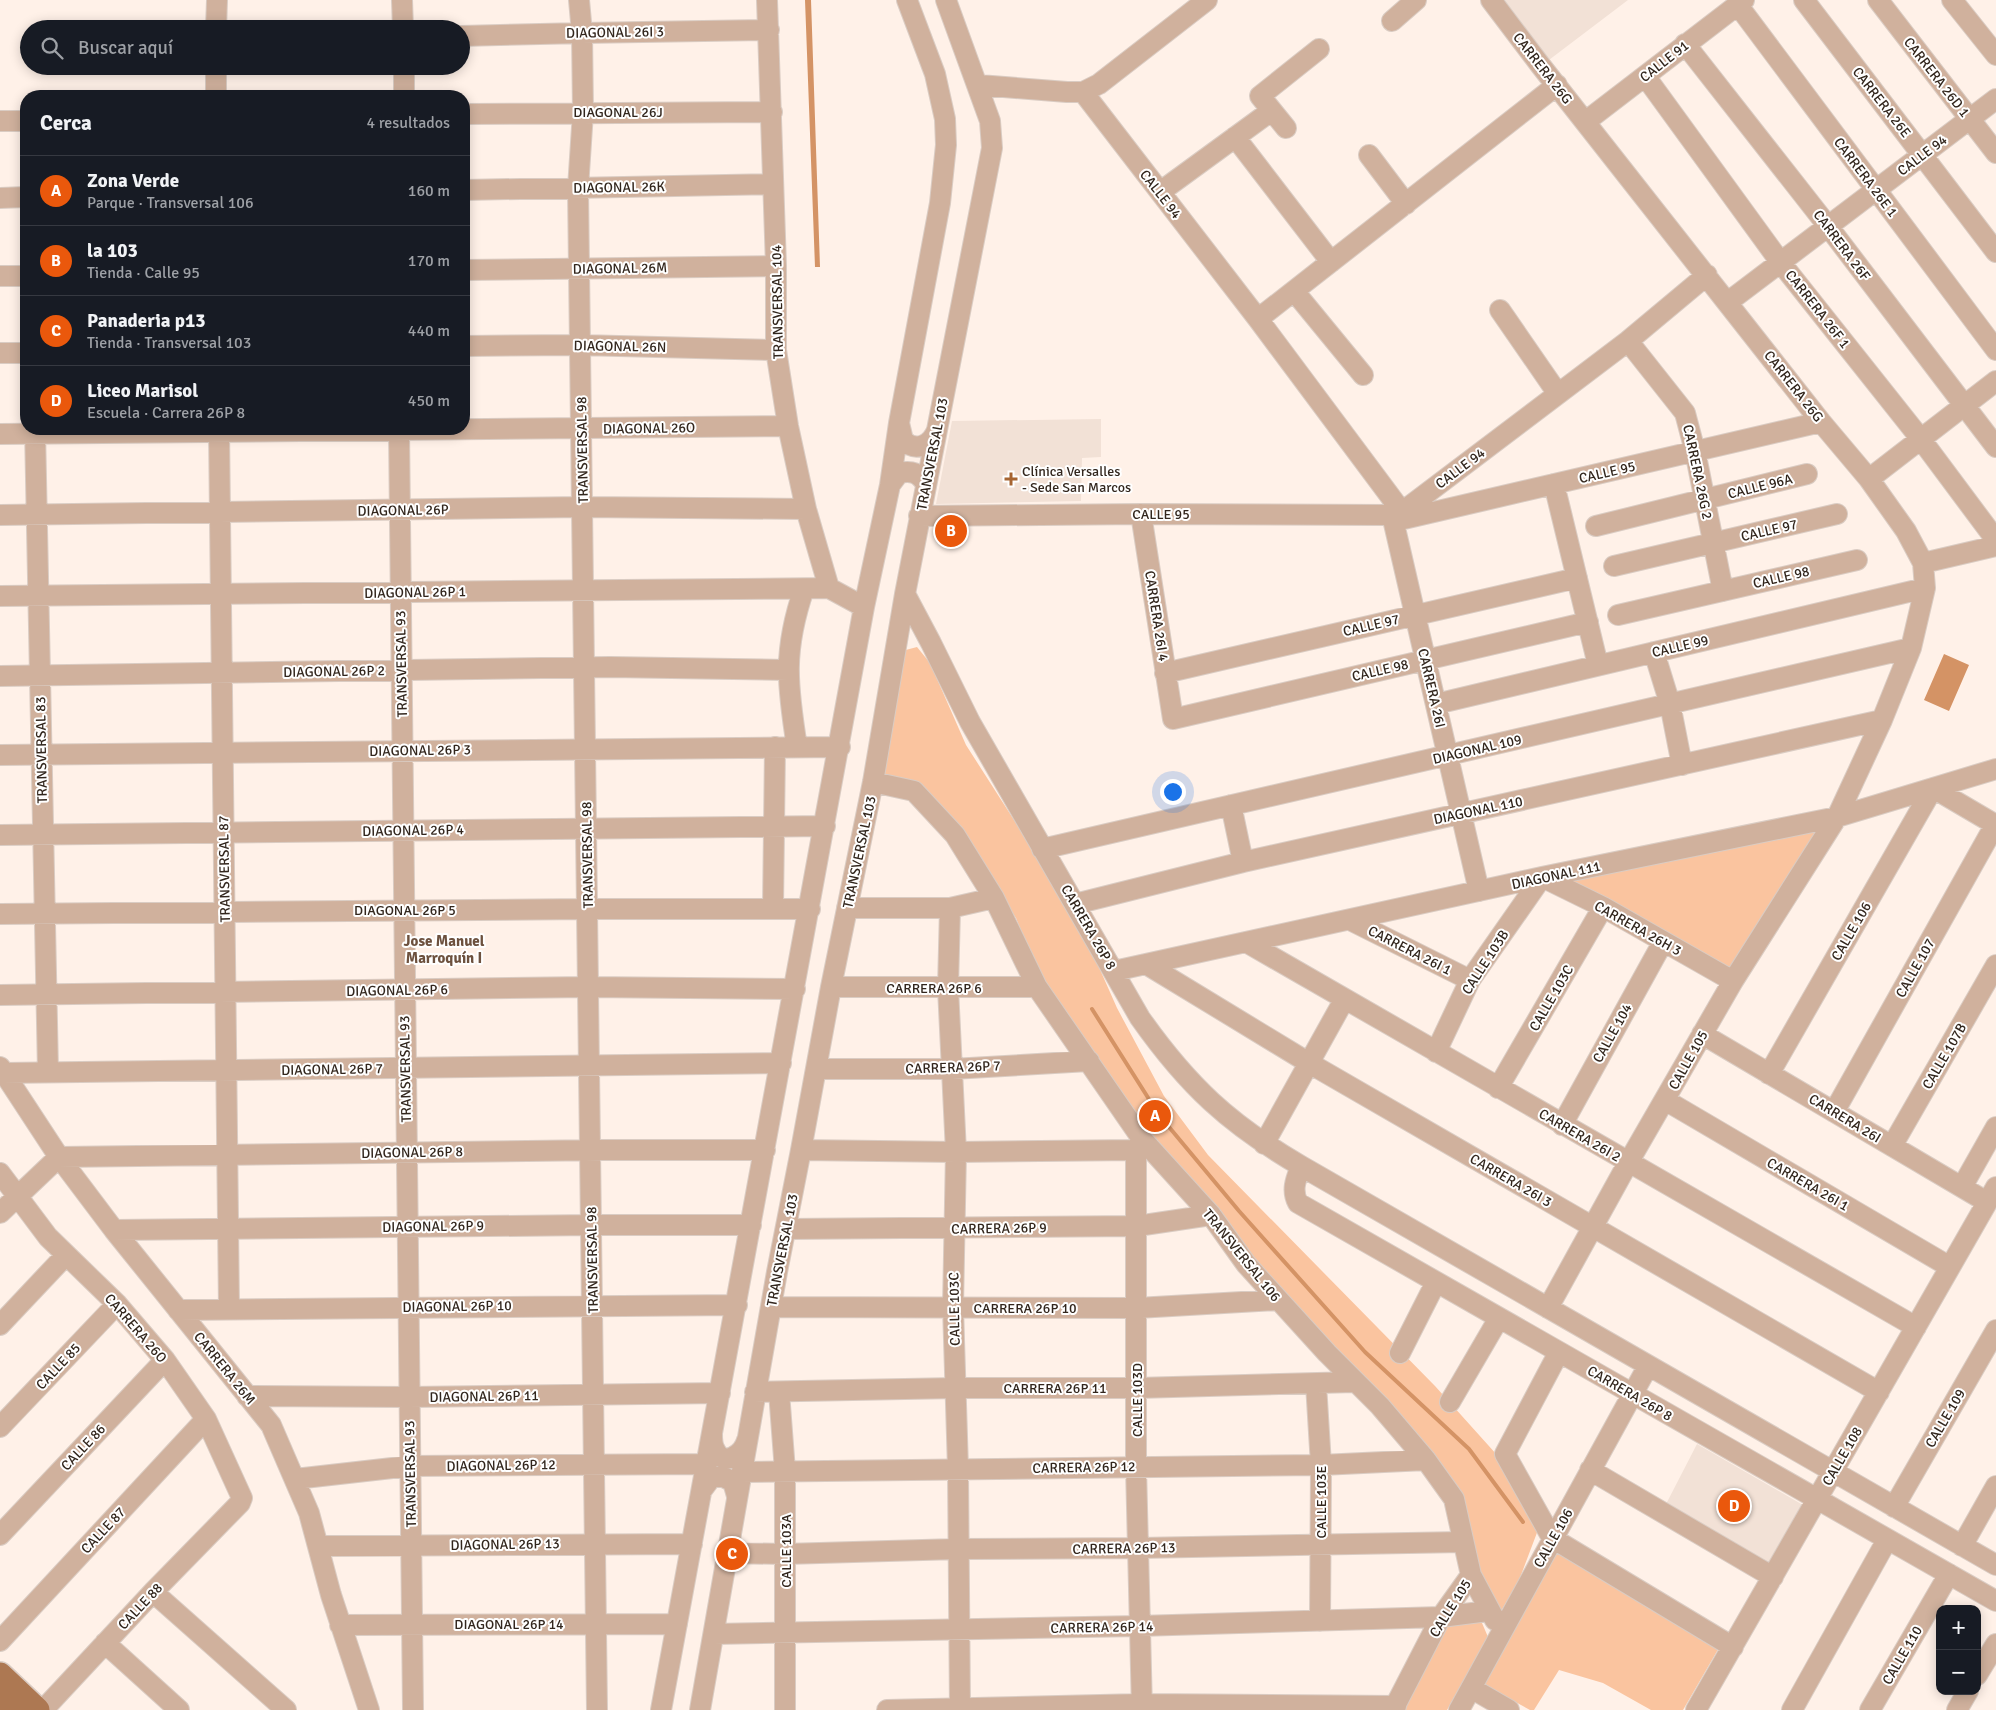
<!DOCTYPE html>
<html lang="es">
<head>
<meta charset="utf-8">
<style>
  :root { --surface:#171b24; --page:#20242c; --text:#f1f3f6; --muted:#9ea1a6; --line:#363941; --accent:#ea580c }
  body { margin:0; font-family:Signika,sans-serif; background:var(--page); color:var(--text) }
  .controls { position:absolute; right:15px; bottom:15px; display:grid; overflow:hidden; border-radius:10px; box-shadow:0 2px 12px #0003 }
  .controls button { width:45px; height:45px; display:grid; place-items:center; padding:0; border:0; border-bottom:1px solid var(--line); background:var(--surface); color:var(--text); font:25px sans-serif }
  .you { position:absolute; left:1172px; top:791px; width:18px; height:18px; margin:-12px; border:4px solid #fff; border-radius:50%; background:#1a73e8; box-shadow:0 0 0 8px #1a73e833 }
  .badge { display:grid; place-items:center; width:32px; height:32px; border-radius:50%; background:var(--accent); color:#fff; font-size:16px; font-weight:700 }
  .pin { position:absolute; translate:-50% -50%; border:2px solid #fff; box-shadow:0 1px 5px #0006 }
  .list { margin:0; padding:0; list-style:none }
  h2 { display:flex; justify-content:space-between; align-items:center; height:65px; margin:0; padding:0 20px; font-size:21px }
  h2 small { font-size:16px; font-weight:400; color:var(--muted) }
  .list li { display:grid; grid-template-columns:32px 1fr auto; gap:15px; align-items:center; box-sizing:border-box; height:70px; padding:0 20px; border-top:1px solid var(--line) }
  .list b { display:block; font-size:19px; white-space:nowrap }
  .list p { margin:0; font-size:16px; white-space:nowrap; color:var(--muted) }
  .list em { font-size:16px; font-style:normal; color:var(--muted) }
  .icon { flex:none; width:28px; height:28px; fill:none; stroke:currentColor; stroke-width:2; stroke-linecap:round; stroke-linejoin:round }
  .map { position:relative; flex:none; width:1996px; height:1710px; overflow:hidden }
  .search { position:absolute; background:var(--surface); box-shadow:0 2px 12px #0003; left:20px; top:20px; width:450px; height:55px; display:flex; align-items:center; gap:12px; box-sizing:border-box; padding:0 18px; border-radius:28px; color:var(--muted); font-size:19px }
  .panel { position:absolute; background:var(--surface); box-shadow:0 2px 12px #0003; left:20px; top:90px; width:450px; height:345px; border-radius:20px }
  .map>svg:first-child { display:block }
  .built { fill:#f2e1d6 }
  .green { fill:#fac49f }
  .water { fill:#d49365 }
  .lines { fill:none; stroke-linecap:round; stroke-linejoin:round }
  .stream { stroke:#d49365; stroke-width:4 }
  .minor-casing { stroke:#daccc3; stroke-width:22 }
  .major-casing { stroke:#daccc3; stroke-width:28 }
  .minor { stroke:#d0b19d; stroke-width:20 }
  .major { stroke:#ad7852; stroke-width:25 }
  .poi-dot { fill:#a76532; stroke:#fff; stroke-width:2 }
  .labels { text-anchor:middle; stroke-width:4; stroke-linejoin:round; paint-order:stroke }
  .street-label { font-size:14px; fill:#32261d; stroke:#fff }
  .poi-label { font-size:14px; fill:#32261d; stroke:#fff; text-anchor:start }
  .neighbourhood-label { font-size:15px; font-weight:bold; fill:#6d513e; stroke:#fff }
</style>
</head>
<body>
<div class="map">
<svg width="1996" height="1710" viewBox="0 0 1996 1710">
  <rect width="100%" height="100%" fill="#fff1e8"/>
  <!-- built -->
  <path class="built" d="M 1491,0 L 1628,0 L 1541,66 Z
    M 1101,419 L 1101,457 L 1082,458 L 1081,501 L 936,504 L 952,421 Z
    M 1697,1444 L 1803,1505 L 1769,1567 L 1664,1508 Z"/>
  <!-- green -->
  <path class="green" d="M 917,647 L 930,663 L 966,745 L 1030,845 L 1094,956 L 1117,1008 L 1164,1096 L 1208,1155 L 1435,1386 L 1497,1455 L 1538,1530 L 1518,1583 L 1495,1621 L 1454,1501 L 1145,1136 L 1042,984 L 1016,918 L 956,832 L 916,790 L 876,780 L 898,652 Z
    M 1837,817 L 1733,981 L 1542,877 Z
    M 1554,1551 L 1720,1646 L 1683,1710 L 1651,1710 L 1603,1683 L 1559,1670 L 1534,1710 L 1530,1710 L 1481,1683 Z
    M 1463,1621 L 1482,1623 L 1488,1637 L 1447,1710 L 1399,1710 L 1442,1626 Z"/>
  <!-- water -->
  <path class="water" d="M 805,0 L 811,0 L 820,267 L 815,267 Z
    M 1944,654 L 1969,665 L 1949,711 L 1924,700 Z"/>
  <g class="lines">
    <!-- stream -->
    <path class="stream" d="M 1092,1009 L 1159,1115 L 1239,1211 L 1365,1352 L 1469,1449 L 1523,1522"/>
    <!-- minor casing -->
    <g class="minor-casing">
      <path id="minor" d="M 402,0 L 403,29
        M 579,0 L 582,33 L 583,112 L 578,188 L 579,268 L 597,1710
        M 767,0 L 776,266 L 776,350 L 788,426 L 806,509 L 829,588 L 864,607
        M 1491,0 L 1541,66 L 1821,422 L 1869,479 L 1906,531 L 1923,563 L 1925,588 L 1911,648 L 1882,720 L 1837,817 L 1733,981 L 1628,1163 L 1548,1308
        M 1804,0 L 1996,252
        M 1878,0 L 1996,153
        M 1952,0 L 1996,55
        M 1737,4 L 1996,350
        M 1392,21 L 1416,0
        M 216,29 L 217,0
        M 461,36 L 582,33 L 769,30
        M 1685,44 L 1827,225 L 1996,447
        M 404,66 L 404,96
        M 1645,76 L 1781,263 L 1920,438 L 1996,540
        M 979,85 L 1067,92 L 1083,92 L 1099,84 L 1207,0
        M 1083,92 L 1258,319 L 1402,512
        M 216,96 L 216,66
        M 464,114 L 772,112
        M 0,121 L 26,121
        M 1585,122 L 1744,0
        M 1286,128 L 1260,96 L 1319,49
        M 1235,137 L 1331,262
        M 1369,155 L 1406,204
        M 464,190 L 773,184
        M 1160,192 L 1271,111
        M 0,198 L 26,197
        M 464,270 L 776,266
        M 0,276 L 26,276
        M 1294,291 L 1363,375
        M 1728,302 L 1996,99
        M 1500,310 L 1558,394
        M 1258,319 L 1557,85
        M 1628,341 L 1685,413 L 1695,451 L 1723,591
        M 464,346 L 580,345 L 776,350
        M 0,353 L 26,353
        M 899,423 L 903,440 C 916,453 931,445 937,430
        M 35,429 L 48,1072
        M 219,429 L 229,1309
        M 399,429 L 413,1710
        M 0,434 L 788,426
        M 1869,479 L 1996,381
        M 1554,484 L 1598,665
        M 890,485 L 899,473 C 912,470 919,473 926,484
        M 1141,514 L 1173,719 L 1588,622
        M 0,515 L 582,507 L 806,509
        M 1392,515 L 1479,891
        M 919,516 L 1141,514 L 1392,515 L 1402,512 L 1628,341 L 1707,275
        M 1395,521 L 1821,422
        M 1596,526 L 1807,474
        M 1923,563 L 1996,546
        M 1614,566 L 1837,514
        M 905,594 L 931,643 L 970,722 L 1140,1018 C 1188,1086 1229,1124 1301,1166 L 1996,1565
        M 0,596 L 829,588
        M 1618,615 L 1857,560
        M 1654,652 L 1670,704 L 1682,765
        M 1165,673 L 1577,578
        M 0,676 L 610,667 L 788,670
        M 1436,704 L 1925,588
        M 797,747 C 787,684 783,650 804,589
        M 0,755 L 840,747
        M 873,782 L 914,791 L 955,835 L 994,898 L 1037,987 L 1142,1139 L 1211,1215 L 1246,1264 L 1327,1353 L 1380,1406 L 1426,1460 L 1454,1499 L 1471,1575 L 1441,1617 L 1393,1710
        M 1231,805 L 1243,862
        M 0,835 L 825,826
        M 1042,849 L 1911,648
        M 1542,877 L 1603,907 L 1733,981
        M 1075,904 L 1243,862 L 1882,720
        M 847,908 L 950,908 L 994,898
        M 950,908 L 948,988 L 956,1152 L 953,1307 L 958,1469 L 960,1710
        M 773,909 L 775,747
        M 0,914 L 588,909 L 810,909
        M 1350,920 L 1470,980
        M 1246,942 L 1916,1327
        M 1146,964 L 1309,1063 L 1879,1392
        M 1114,971 L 1542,877 L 1837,817 L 1996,769
        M 831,987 L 1037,987
        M 0,995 L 588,987 L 795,989
        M 1702,1034 L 1987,1202
        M 1436,1052 L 1470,980 L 1542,877
        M 0,1067 L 59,1157 L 114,1230 L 271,1425 L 309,1513 L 331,1595 L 369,1710
        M 816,1069 L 952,1069 L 1089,1061
        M 3,1073 L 781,1063
        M 1769,1074 L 1933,788 L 1996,825
        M 1498,1088 L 1603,907
        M 1665,1100 L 1950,1267
        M 1834,1112 L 1995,825
        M 1562,1125 L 1663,942
        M 1264,1144 L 1344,1000
        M 1892,1146 L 1996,965
        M 801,1150 L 956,1152 L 1136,1150 L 1142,1139
        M 1136,1150 L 1136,1467 L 1142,1710
        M 1301,1166 C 1296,1179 1291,1190 1298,1203 L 1996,1601
        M 0,1173 L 48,1237 L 117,1304 L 165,1360 L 206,1419 L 242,1498 L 240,1503 L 153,1592 L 43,1710
        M 1962,1187 L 1996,1127
        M 0,1213 L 59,1157 L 603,1150 L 765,1150
        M 786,1229 L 1137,1226 L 1211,1215
        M 114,1230 L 592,1225 L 751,1225
        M 771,1307 L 1137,1308 L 1278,1300
        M 178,1310 L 737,1305
        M 0,1325 L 66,1255
        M 1559,1352 L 1505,1454 L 1552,1538 L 1733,1647
        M 1400,1353 L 1436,1282
        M 1316,1384 L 1321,1465 L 1320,1621
        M 755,1392 L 956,1388 L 1137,1388 L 1355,1382
        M 779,1392 L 785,1471 L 785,1710
        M 247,1396 L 409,1397 L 720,1393
        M 1450,1402 L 1499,1318
        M 0,1427 L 117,1304
        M 712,1434 C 712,1439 712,1445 715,1450 C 724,1468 743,1454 747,1440
        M 1590,1470 L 1773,1577
        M 742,1472 L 1321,1465 L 1426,1460
        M 295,1479 L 410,1466 L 707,1464
        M 702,1490 L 711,1478 L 722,1476 L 733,1482 L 737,1496
        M 1894,1507 L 1996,1330
        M 0,1535 L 165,1360
        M 318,1546 L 692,1544
        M 1962,1546 L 1996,1486
        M 728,1553 L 785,1554 L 957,1549 L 1139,1548 L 1463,1542
        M 1471,1575 L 1495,1620
        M 153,1592 L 286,1710
        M 340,1625 L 677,1624
        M 714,1634 L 1139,1626 L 1441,1617 L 1488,1611
        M 0,1641 L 206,1419
        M 105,1643 L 179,1710
        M 1977,1675 L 1996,1644
        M 1471,1688 L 1509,1710
        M 661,1710 L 864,607 L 890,485 L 899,423 L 940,203 L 946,145 L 945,119 L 935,74 L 907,0
        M 700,1710 L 777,1272 L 801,1150 L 831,987 L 873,782 L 905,594 L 992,148 L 990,121 L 946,0
        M 887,1710 L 1142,1704 L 1396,1706
        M 1459,1710 L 1648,1366
        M 1696,1710 L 1996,1187
        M 1792,1710 L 1887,1540
        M 1870,1710 L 1949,1574
        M 1957,1710 L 1968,1691"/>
    </g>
    <!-- major casing -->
    <g class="major-casing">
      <path id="major" d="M 0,1675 L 37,1710
        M 0,1704 L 7,1710"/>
    </g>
    <!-- minor -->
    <use href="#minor" class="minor"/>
    <!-- major -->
    <use href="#major" class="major"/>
  </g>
  <!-- markers -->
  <path class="poi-dot" d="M1008.5 471.5h5v5h5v5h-5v5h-5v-5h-5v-5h5z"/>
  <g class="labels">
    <!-- street labels -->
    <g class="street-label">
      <text transform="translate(615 32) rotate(-1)" y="5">DIAGONAL 26I 3</text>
      <text transform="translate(1664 61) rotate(-38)" y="5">CALLE 91</text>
      <text transform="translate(1543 68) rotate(52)" y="5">CARRERA 26G</text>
      <text transform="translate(1937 77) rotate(52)" y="5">CARRERA 26D 1</text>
      <text transform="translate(1882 102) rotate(52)" y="5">CARRERA 26E</text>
      <text x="618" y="117">DIAGONAL 26J</text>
      <text transform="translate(1922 155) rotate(-37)" y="5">CALLE 94</text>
      <text transform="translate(1866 177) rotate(53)" y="5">CARRERA 26E 1</text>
      <text transform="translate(619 187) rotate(-1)" y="5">DIAGONAL 26K</text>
      <text transform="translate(1161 194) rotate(52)" y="5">CALLE 94</text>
      <text transform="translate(1842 245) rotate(53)" y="5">CARRERA 26F</text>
      <text transform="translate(620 268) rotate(-1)" y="5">DIAGONAL 26M</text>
      <text transform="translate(777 302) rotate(-91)" y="5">TRANSVERSAL 104</text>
      <text transform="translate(1818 309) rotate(52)" y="5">CARRERA 26F 1</text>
      <text transform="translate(620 346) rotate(1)" y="5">DIAGONAL 26N</text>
      <text transform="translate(1794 386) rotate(52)" y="5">CARRERA 26G</text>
      <text transform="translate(649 428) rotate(-1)" y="5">DIAGONAL 26O</text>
      <text transform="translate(582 450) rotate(-91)" y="5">TRANSVERSAL 98</text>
      <text transform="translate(932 454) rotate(-79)" y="5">TRANSVERSAL 103</text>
      <text transform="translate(1460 468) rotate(-37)" y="5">CALLE 94</text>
      <text transform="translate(1607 472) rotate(-13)" y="5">CALLE 95</text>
      <text transform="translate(1698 472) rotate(78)" y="5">CARRERA 26G 2</text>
      <text transform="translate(1760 486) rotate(-14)" y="5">CALLE 96A</text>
      <text transform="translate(403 510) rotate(-1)" y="5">DIAGONAL 26P</text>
      <text x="1161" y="519">CALLE 95</text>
      <text transform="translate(1769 530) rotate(-13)" y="5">CALLE 97</text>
      <text transform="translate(1781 577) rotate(-13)" y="5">CALLE 98</text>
      <text transform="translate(415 592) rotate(-1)" y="5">DIAGONAL 26P 1</text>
      <text transform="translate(1157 616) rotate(81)" y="5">CARRERA 26I 4</text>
      <text transform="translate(1371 625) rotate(-13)" y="5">CALLE 97</text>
      <text transform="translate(1680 646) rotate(-13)" y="5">CALLE 99</text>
      <text transform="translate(401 664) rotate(-91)" y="5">TRANSVERSAL 93</text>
      <text transform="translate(1380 670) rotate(-13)" y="5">CALLE 98</text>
      <text transform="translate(334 671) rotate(-1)" y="5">DIAGONAL 26P 2</text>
      <text transform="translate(1432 688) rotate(77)" y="5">CARRERA 26I</text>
      <text transform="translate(1477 749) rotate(-13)" y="5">DIAGONAL 109</text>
      <text transform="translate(41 750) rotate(-91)" y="5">TRANSVERSAL 83</text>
      <text transform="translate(420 750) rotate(-1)" y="5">DIAGONAL 26P 3</text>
      <text transform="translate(1478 810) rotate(-12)" y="5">DIAGONAL 110</text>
      <text transform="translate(413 830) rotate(-1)" y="5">DIAGONAL 26P 4</text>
      <text transform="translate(859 852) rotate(-78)" y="5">TRANSVERSAL 103</text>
      <text transform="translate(587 855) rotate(-91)" y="5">TRANSVERSAL 98</text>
      <text transform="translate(224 869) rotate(-91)" y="5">TRANSVERSAL 87</text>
      <text transform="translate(1556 875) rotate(-12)" y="5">DIAGONAL 111</text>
      <text x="405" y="915">DIAGONAL 26P 5</text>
      <text transform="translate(1089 927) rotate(60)" y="5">CARRERA 26P 8</text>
      <text transform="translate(1638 928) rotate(29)" y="5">CARRERA 26H 3</text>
      <text transform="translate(1851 931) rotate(-60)" y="5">CALLE 106</text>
      <text transform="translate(1410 950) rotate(27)" y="5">CARRERA 26I 1</text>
      <text transform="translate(1485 962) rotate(-57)" y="5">CALLE 103B</text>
      <text transform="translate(1915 968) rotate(-61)" y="5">CALLE 107</text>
      <text x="934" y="993">CARRERA 26P 6</text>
      <text transform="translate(397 990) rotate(-1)" y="5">DIAGONAL 26P 6</text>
      <text transform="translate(1551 998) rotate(-60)" y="5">CALLE 103C</text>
      <text transform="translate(1612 1033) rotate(-61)" y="5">CALLE 104</text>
      <text transform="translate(1944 1056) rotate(-60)" y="5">CALLE 107B</text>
      <text transform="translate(1688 1060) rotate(-61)" y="5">CALLE 105</text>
      <text transform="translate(953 1067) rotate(-2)" y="5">CARRERA 26P 7</text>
      <text transform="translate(332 1069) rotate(-1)" y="5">DIAGONAL 26P 7</text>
      <text transform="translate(405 1069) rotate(-91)" y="5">TRANSVERSAL 93</text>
      <text transform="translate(1845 1118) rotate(31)" y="5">CARRERA 26I</text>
      <text transform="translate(1580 1135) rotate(30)" y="5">CARRERA 26I 2</text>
      <text transform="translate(412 1152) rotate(-1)" y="5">DIAGONAL 26P 8</text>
      <text transform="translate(1511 1180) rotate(30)" y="5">CARRERA 26I 3</text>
      <text transform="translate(1808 1184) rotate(30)" y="5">CARRERA 26I 1</text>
      <text transform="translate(433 1226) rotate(-1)" y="5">DIAGONAL 26P 9</text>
      <text transform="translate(999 1228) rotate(-1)" y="5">CARRERA 26P 9</text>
      <text transform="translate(782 1250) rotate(-79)" y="5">TRANSVERSAL 103</text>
      <text transform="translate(1242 1255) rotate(51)" y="5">TRANSVERSAL 106</text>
      <text transform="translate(592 1260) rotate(-91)" y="5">TRANSVERSAL 98</text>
      <text transform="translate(457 1306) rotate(-1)" y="5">DIAGONAL 26P 10</text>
      <text x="1025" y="1313">CARRERA 26P 10</text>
      <text transform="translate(954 1309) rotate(-91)" y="5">CALLE 103C</text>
      <text transform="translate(136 1328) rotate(49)" y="5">CARRERA 26O</text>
      <text transform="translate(58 1366) rotate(-47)" y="5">CALLE 85</text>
      <text transform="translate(225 1368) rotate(51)" y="5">CARRERA 26M</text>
      <text x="1055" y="1393">CARRERA 26P 11</text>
      <text transform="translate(1630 1393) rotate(30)" y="5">CARRERA 26P 8</text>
      <text transform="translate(484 1396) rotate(-1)" y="5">DIAGONAL 26P 11</text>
      <text transform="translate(1137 1400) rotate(-90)" y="5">CALLE 103D</text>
      <text transform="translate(1945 1418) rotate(-60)" y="5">CALLE 109</text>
      <text transform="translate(83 1447) rotate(-47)" y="5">CALLE 86</text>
      <text transform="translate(1842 1456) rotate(-60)" y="5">CALLE 108</text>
      <text transform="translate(501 1465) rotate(-1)" y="5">DIAGONAL 26P 12</text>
      <text transform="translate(1084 1467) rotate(-1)" y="5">CARRERA 26P 12</text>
      <text transform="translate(410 1474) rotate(-91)" y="5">TRANSVERSAL 93</text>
      <text transform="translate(1321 1502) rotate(-90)" y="5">CALLE 103E</text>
      <text transform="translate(103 1530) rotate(-47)" y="5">CALLE 87</text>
      <text transform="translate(1553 1538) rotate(-61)" y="5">CALLE 106</text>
      <text transform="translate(505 1544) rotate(-1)" y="5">DIAGONAL 26P 13</text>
      <text transform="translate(1124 1548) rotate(-1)" y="5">CARRERA 26P 13</text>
      <text transform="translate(786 1551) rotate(-90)" y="5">CALLE 103A</text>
      <text transform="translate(140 1606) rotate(-47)" y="5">CALLE 88</text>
      <text transform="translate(1450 1608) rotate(-58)" y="5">CALLE 105</text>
      <text x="509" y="1629">DIAGONAL 26P 14</text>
      <text transform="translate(1102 1627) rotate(-1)" y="5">CARRERA 26P 14</text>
      <text transform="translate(1902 1655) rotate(-60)" y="5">CALLE 110</text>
    </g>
    <!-- poi labels -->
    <g class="poi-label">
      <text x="1022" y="476">Clínica Versalles<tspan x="1022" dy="16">- Sede San Marcos</tspan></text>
    </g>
    <!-- neighbourhood labels -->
    <g class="neighbourhood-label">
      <text x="444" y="946">Jose Manuel<tspan x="444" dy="17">Marroquín I</tspan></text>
    </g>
  </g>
</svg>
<div class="controls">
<button>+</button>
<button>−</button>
</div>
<div class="you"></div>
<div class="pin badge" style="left:1155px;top:1116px">A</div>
<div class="pin badge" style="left:951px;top:531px">B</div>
<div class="pin badge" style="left:732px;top:1554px">C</div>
<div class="pin badge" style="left:1734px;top:1506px">D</div>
<div class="search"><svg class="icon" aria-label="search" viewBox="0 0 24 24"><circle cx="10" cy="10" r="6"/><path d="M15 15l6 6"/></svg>Buscar aquí</div>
<section class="panel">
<h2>Cerca<small>4 resultados</small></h2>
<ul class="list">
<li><span class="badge">A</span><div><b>Zona Verde</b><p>Parque · Transversal 106</p></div><em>160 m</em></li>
<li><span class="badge">B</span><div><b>la 103</b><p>Tienda · Calle 95</p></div><em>170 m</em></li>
<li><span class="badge">C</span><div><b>Panaderia p13</b><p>Tienda · Transversal 103</p></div><em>440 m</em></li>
<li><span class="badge">D</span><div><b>Liceo Marisol</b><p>Escuela · Carrera 26P 8</p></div><em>450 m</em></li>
</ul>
</section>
</div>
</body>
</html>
